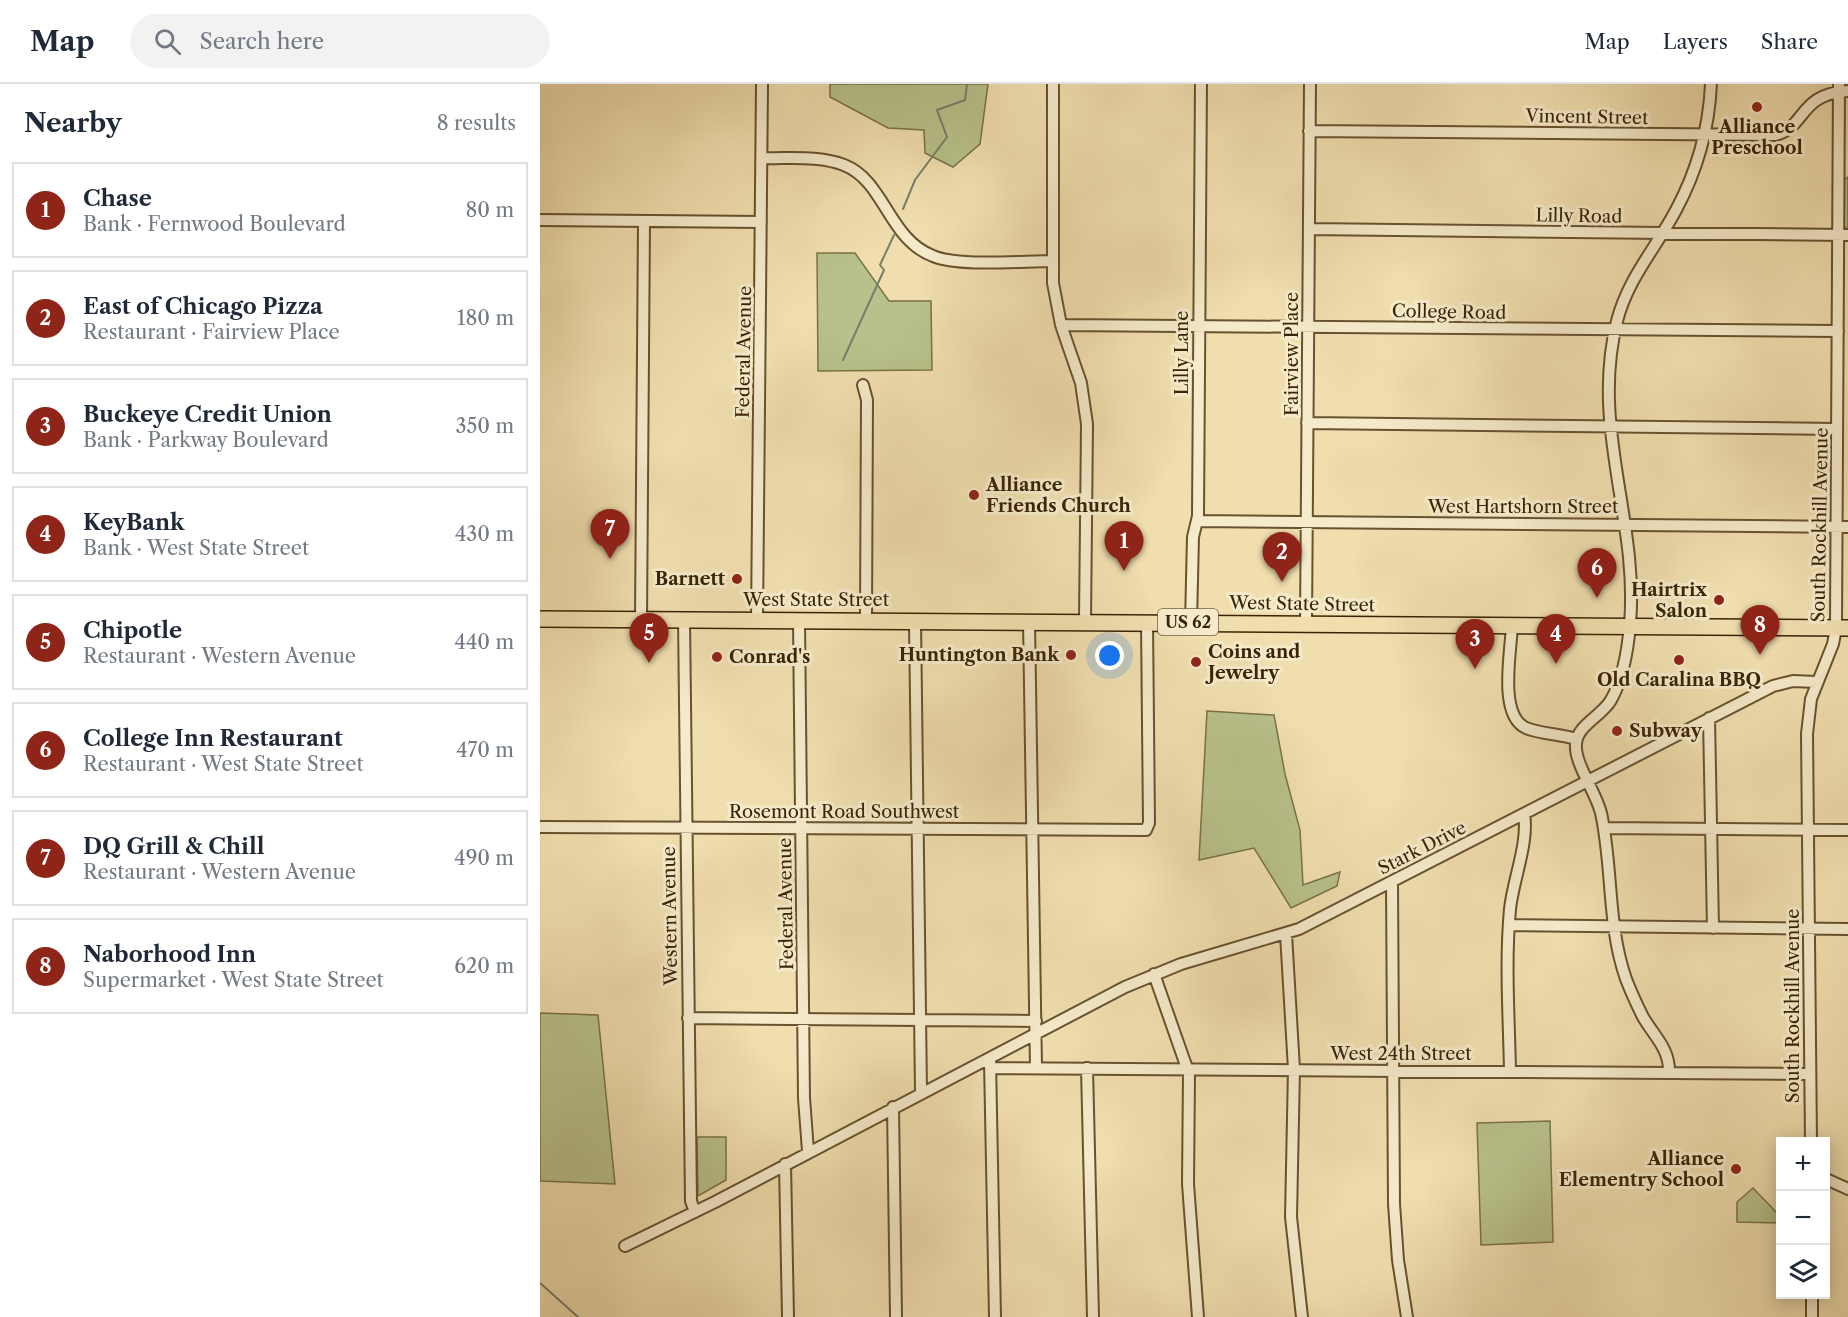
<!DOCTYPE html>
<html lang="en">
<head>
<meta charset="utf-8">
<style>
  :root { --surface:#fff; --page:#f2f2f3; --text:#1f2937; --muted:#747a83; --line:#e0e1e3; --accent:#8f2418 }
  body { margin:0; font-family:"Libre Caslon Text",serif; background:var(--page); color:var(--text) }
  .controls { position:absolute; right:18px; bottom:18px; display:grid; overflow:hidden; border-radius:0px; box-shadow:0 3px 15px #0003 }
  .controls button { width:54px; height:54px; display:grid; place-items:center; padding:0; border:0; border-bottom:2px solid var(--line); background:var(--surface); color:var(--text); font:30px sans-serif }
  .you { position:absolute; left:570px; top:572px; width:21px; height:21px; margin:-15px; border:4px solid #fff; border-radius:50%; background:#1a73e8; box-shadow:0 0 0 9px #1a73e833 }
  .badge { display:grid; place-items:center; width:39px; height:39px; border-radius:50%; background:var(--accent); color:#fff; font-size:20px; font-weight:700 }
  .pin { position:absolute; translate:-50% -50px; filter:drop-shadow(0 2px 3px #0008) }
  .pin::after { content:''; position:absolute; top:32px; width:21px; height:18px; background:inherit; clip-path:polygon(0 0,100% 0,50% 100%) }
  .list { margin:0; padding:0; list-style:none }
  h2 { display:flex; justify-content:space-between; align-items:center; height:78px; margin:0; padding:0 24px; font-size:26px }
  h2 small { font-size:20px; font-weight:400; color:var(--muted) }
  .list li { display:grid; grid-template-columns:39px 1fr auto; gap:18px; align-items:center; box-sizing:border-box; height:96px; margin:0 12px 12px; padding:0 12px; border:2px solid var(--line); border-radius:0px }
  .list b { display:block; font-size:22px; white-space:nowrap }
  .list p { margin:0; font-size:20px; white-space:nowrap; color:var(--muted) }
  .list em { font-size:20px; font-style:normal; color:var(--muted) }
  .icon { flex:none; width:33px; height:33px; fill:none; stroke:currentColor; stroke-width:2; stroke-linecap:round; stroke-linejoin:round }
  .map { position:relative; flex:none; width:1308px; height:1233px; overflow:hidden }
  header { display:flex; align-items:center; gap:36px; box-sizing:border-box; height:84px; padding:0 30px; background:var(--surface); border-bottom:2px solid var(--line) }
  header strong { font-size:28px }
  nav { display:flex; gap:33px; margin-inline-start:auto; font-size:21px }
  .search { width:420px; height:54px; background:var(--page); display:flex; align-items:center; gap:15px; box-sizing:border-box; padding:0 21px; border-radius:33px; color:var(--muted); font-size:22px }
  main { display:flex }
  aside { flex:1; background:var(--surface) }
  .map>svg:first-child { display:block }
  .green { fill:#b8c18b; stroke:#797248; stroke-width:1.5 }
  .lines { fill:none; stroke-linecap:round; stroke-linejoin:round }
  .stream { stroke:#747f6c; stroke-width:2 }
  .minor-casing { stroke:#68522f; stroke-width:14 }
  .highway-casing { stroke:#3a2405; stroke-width:18 }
  .minor { stroke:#f5eaca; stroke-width:10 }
  .highway { stroke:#f0deae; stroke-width:15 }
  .poi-dot { fill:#8f2418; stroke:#f5eaca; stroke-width:2 }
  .labels { text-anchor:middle; stroke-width:6; stroke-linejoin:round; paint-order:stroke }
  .shield { fill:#f5eaca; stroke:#725f40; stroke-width:1.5 }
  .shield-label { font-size:16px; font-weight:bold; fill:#3a2405 }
  .street-label { font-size:18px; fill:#3a2405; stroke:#f5eaca }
  .poi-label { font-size:18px; font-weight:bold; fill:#3a2405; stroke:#f5eaca; text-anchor:start }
</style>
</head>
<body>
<header>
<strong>Map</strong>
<div class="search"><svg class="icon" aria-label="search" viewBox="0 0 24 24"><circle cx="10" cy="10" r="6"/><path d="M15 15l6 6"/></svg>Search here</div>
<nav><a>Map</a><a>Layers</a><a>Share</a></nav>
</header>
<main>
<aside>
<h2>Nearby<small>8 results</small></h2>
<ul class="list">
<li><span class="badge">1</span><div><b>Chase</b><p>Bank · Fernwood Boulevard</p></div><em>80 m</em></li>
<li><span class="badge">2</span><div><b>East of Chicago Pizza</b><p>Restaurant · Fairview Place</p></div><em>180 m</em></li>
<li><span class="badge">3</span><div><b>Buckeye Credit Union</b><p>Bank · Parkway Boulevard</p></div><em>350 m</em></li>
<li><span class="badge">4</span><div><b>KeyBank</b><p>Bank · West State Street</p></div><em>430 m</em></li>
<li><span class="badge">5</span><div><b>Chipotle</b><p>Restaurant · Western Avenue</p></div><em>440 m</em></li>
<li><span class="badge">6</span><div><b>College Inn Restaurant</b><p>Restaurant · West State Street</p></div><em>470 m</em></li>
<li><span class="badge">7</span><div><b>DQ Grill &amp; Chill</b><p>Restaurant · Western Avenue</p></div><em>490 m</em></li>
<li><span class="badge">8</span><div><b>Naborhood Inn</b><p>Supermarket · West State Street</p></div><em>620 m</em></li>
</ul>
</aside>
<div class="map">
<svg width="1308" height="1233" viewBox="0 0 1308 1233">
  <rect width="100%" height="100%" fill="#f0deae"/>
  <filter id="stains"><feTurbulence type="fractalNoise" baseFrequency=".00333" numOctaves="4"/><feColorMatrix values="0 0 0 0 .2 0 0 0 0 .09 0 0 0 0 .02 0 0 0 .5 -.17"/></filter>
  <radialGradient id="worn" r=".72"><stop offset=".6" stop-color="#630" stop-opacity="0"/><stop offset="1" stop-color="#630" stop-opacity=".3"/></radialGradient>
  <!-- green -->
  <path class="green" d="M 290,0 L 448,0 L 440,60 L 413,83 L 385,69 L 384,46 L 348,44 L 290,13 Z
    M 1308,93 L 1308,146 L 1304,142 L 1304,96 Z
    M 277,169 L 315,169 L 349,217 L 391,217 L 392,286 L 278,287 Z
    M 667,627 L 734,631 L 745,690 L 760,746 L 763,801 L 800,788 L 797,802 L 751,824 L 714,764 L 659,776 Z
    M 0,929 L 58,931 L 75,1100 L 0,1097 Z
    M 1010,1037 L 1013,1158 L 941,1161 L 937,1039 Z
    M 157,1053 L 186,1053 L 186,1096 L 158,1112 Z
    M 1213,1104 L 1240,1132 L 1240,1139 L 1197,1138 L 1197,1118 Z"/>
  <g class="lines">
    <!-- stream -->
    <path class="stream" d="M 363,125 L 375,96 L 407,53 L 397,26 L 425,16 L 427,0
      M 303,276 L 344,186 L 340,181 L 354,151
      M 0,1199 L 38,1233"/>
    <!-- minor casing -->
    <g class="minor-casing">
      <path id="minor" d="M 513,0 L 513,199 L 521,241 L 541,299 L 547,340 L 545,537
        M 769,47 L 1235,51 C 1266,44 1258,10 1308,7
        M 222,74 C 248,75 279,71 304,81 C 345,97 348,155 393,172 C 419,183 482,177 512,177
        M 0,136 L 221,138
        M 769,145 L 1308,151
        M 521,241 L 1298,247
        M 323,301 L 327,316 L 326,536
        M 767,339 L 1297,345
        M 657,437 L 1308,443
        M 101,535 L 104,137
        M 144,535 L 151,1117 L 155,1128
        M 217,536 L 222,0
        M 259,536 L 264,1014 L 268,1067
        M 375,536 L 381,1008
        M 489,537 L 496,984
        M 651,539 L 653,453 L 658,432 L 661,0
        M 766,539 L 770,0
        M 972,541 C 971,568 958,631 986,644 C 1001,650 1020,650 1036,655
        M 1169,634 L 1173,844
        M 0,743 L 606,746 L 609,739 L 607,538
        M 1064,744 L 1308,746
        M 852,798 L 854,1120 L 858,1176 L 867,1233
        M 969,841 L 1308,845
        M 746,850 L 754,985 L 751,1133 L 762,1233
        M 614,890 L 649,990 L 648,1100 L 658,1233
        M 148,934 L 496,937
        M 450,977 L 455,1233
        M 451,984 L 1270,990
        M 547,984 L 553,1233
        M 970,987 C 969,933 965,879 970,825 C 973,796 989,758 984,730
        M 1129,989 C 1130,965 1114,952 1103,933 C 1097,921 1091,908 1086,895 C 1067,841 1073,783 1061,729 C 1056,708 1034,679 1036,660 C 1037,641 1062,632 1071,616 C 1083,595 1088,564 1090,540 C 1099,436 1050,344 1077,237 C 1088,194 1116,164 1136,126 C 1157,87 1169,44 1171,0
        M 353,1023 L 356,1233
        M 1271,1058 L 1267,650 L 1271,615 L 1293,560 L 1296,544 L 1299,0
        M 245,1080 L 248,1233
        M 1286,1095 L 1308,1105
        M 85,1162 L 175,1118 L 585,903 L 641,880 L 759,845 L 1233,602 L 1253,597 L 1276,598
        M 1272,1210 L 1272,1233"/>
    </g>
    <!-- highway casing -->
    <g class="highway-casing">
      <path id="highway" d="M 0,535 L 1308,544"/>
    </g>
    <!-- minor -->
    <use href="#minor" class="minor"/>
    <!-- highway -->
    <use href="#highway" class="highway"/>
  </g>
  <!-- markers -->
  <g class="poi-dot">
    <circle cx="1217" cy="23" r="6"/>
    <circle cx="434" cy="411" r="6"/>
    <circle cx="197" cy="495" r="6"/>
    <circle cx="1179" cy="516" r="6"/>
    <circle cx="531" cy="571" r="6"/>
    <circle cx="177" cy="573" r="6"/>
    <circle cx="1139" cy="576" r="6"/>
    <circle cx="656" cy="578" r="6"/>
    <circle cx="1077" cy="647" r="6"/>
    <circle cx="1196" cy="1085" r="6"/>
  </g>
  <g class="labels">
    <!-- shield labels -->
    <rect class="shield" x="618" y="525" width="60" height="26" rx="4.5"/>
    <g class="shield-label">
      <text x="648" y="544">US 62</text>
    </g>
    <!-- street labels -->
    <g class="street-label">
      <text transform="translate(1047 33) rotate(1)" y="6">Vincent Street</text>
      <text transform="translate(1039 132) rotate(1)" y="6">Lilly Road</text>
      <text transform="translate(909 228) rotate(1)" y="6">College Road</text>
      <text transform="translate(204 268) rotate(-89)" y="6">Federal Avenue</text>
      <text transform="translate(642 269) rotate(-90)" y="6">Lilly Lane</text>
      <text transform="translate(752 270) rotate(-90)" y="6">Fairview Place</text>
      <text x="983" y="429">West Hartshorn Street</text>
      <text transform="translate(1280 441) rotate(-89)" y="6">South Rockhill Avenue</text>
      <text x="276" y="522">West State Street</text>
      <text transform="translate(762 520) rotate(1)" y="6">West State Street</text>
      <text x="304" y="734">Rosemont Road Southwest</text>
      <text transform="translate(882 764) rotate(-27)" y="6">Stark Drive</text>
      <text transform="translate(246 820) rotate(-91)" y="6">Federal Avenue</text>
      <text transform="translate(130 832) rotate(-91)" y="6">Western Avenue</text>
      <text transform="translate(1253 922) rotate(-90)" y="6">South Rockhill Avenue</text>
      <text x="861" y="976">West 24th Street</text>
    </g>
    <!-- poi labels -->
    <g class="poi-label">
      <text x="1217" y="49" text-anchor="middle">Alliance<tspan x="1217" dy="21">Preschool</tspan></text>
      <text x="446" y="407">Alliance<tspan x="446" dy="21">Friends Church</tspan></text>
      <text x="185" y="501" text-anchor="end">Barnett</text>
      <text x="1167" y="512" text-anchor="end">Hairtrix<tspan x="1167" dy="21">Salon</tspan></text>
      <text x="668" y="574">Coins and<tspan x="668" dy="21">Jewelry</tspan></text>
      <text x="519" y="577" text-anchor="end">Huntington Bank</text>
      <text x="189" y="579">Conrad's</text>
      <text x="1139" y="602" text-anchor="middle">Old Caralina BBQ</text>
      <text x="1089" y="653">Subway</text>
      <text x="1184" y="1081" text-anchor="end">Alliance<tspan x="1184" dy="21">Elementry School</tspan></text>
    </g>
  </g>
  <rect width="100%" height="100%" filter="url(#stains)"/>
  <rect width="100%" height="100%" fill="url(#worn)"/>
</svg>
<div class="controls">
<button>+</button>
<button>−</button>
<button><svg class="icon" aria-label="layers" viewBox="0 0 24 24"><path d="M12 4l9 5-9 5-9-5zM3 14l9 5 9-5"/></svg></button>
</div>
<div class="you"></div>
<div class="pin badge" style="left:584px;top:487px">1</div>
<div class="pin badge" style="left:742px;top:498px">2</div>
<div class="pin badge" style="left:935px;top:585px">3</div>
<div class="pin badge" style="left:1016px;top:580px">4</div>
<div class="pin badge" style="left:109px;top:579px">5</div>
<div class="pin badge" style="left:1057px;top:514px">6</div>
<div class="pin badge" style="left:70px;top:475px">7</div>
<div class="pin badge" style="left:1220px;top:571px">8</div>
</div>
</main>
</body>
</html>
